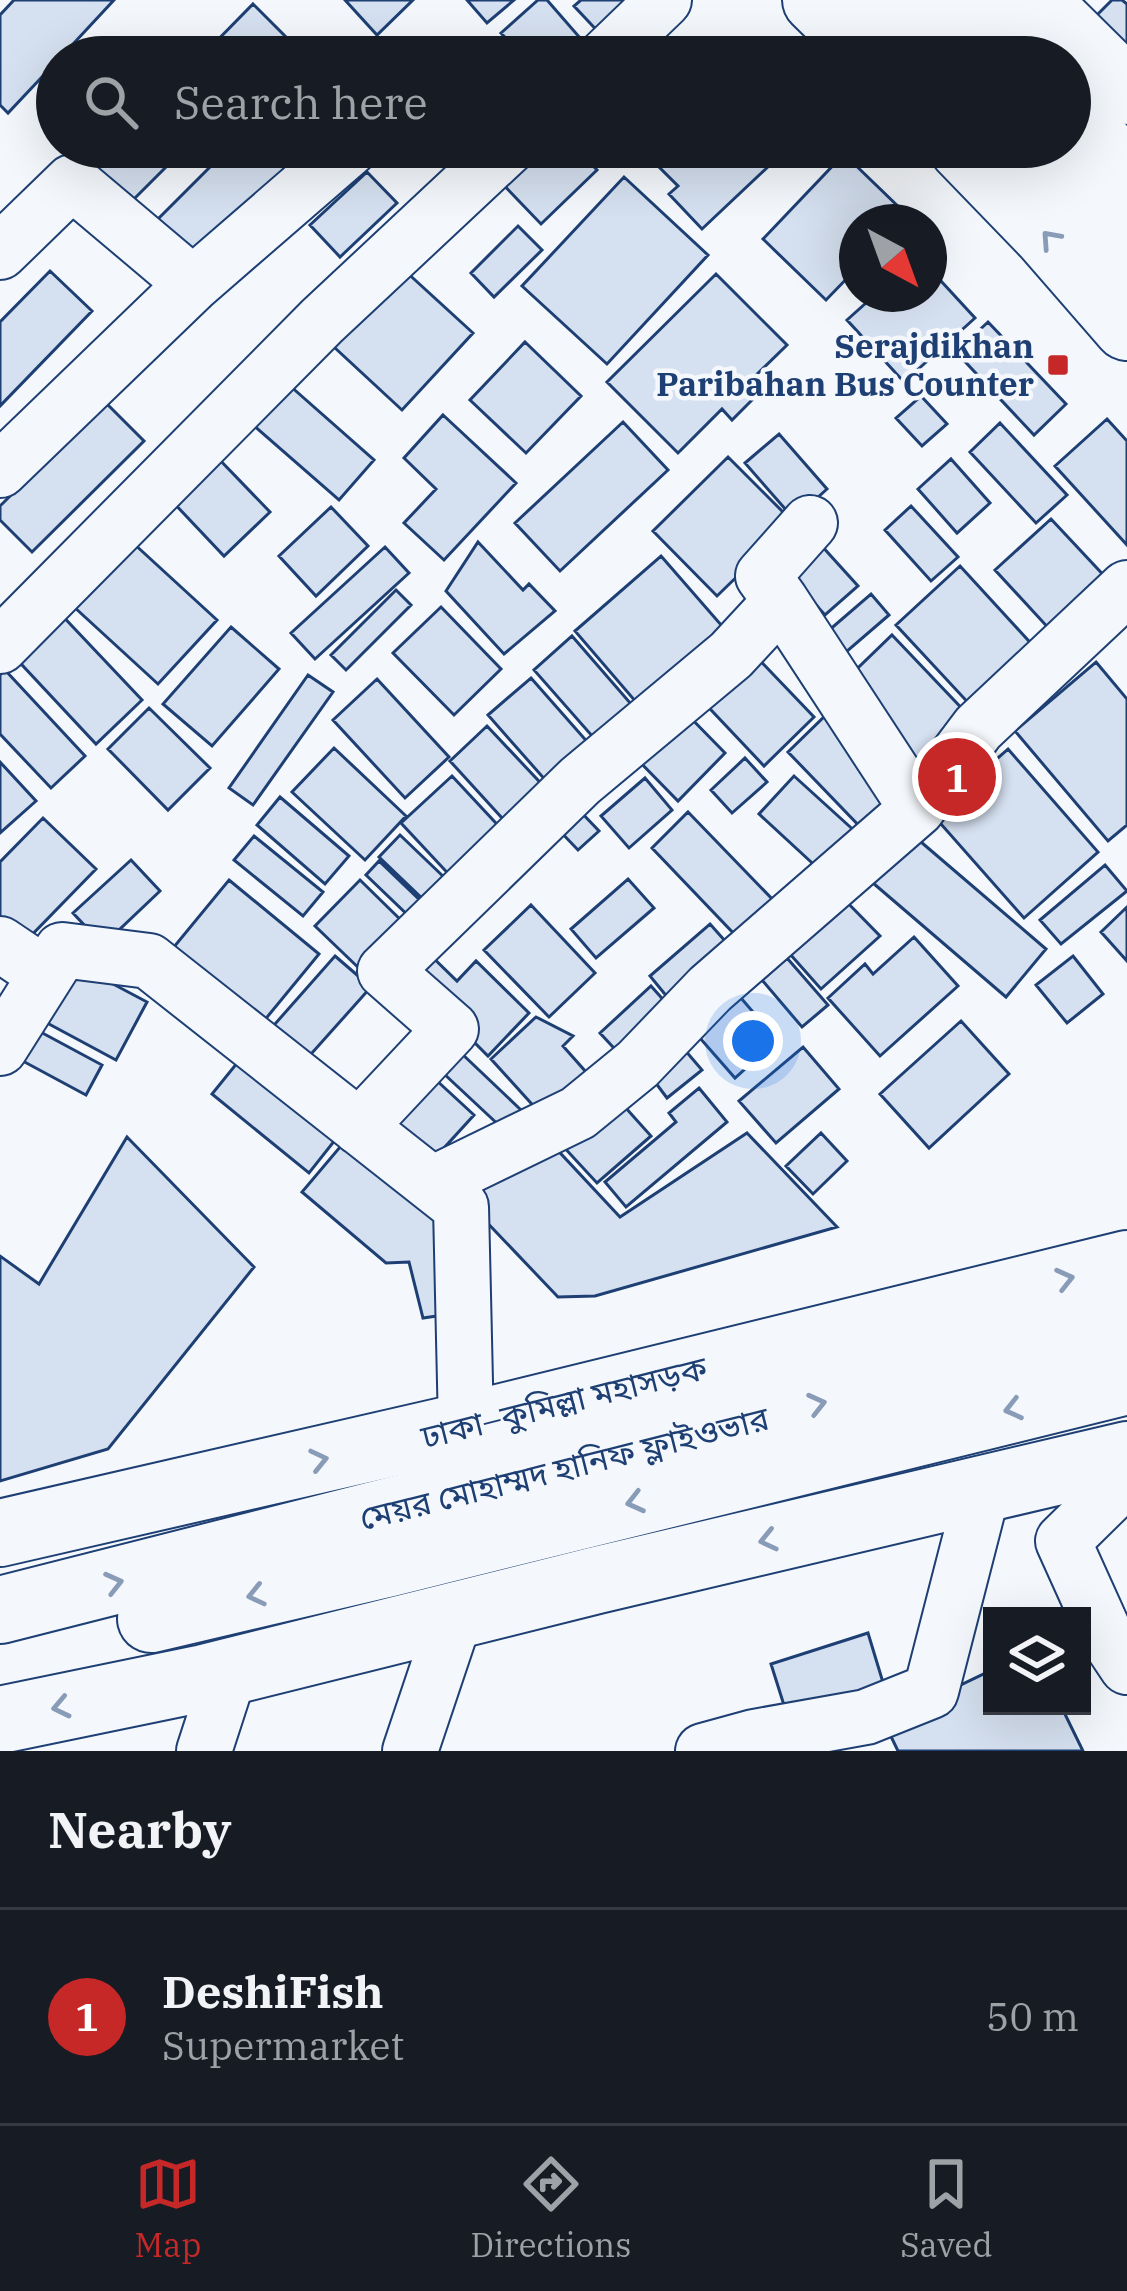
<!DOCTYPE html>
<html lang="en">
<head>
<meta charset="utf-8">
<style>
  :root { --surface:#171b24; --page:#242831; --text:#f1f3f6; --muted:#9ea1a6; --line:#363941; --accent:#c62828 }
  body { margin:0; font-family:"IBM Plex Serif","Noto Sans Bengali",serif; background:var(--page); color:var(--text) }
  .controls { position:absolute; right:36px; bottom:36px; display:grid; overflow:hidden; border-radius:0px; box-shadow:0 12px 48px #0002 }
  .controls button { width:108px; height:108px; display:grid; place-items:center; padding:0; border:0; border-bottom:3px solid var(--line); background:var(--surface); color:var(--text); font:60px sans-serif }
  .compass { position:absolute; left:839px; top:204px; width:108px; height:108px; border-radius:50%; background:var(--surface); box-shadow:0 12px 48px #0002; rotate:139deg }
  .you { position:absolute; left:753px; top:1041px; width:42px; height:42px; margin:-30px; border:9px solid #fff; border-radius:50%; background:#1a73e8; box-shadow:0 0 0 18px #1a73e833 }
  .badge { display:grid; place-items:center; width:78px; height:78px; border-radius:50%; background:var(--accent); color:#fff; font-size:39px; font-weight:700 }
  .pin { position:absolute; translate:-50% -50%; border:6px solid #fff; box-shadow:0 3px 12px #0006 }
  .list { margin:0; padding:0; list-style:none }
  h2 { display:flex; justify-content:space-between; align-items:center; height:156px; margin:0; padding:0 48px; font-size:51px }
  h2 small { font-size:39px; font-weight:400; color:var(--muted) }
  .list li { display:grid; grid-template-columns:78px 1fr auto; gap:36px; align-items:center; box-sizing:border-box; height:216px; padding:0 48px; border-top:3px solid var(--line) }
  .list b { display:block; font-size:45px; white-space:nowrap }
  .list p { margin:0; font-size:39px; white-space:nowrap; color:var(--muted) }
  .list em { font-size:39px; font-style:normal; color:var(--muted) }
  .icon { flex:none; width:66px; height:66px; fill:none; stroke:currentColor; stroke-width:2; stroke-linecap:round; stroke-linejoin:round }
  .map { position:relative; flex:none; width:1127px; height:1751px; overflow:hidden }
  .search { position:absolute; background:var(--surface); box-shadow:0 12px 48px #0002; left:36px; right:36px; top:36px; height:132px; display:flex; align-items:center; gap:30px; box-sizing:border-box; padding:0 42px; border-radius:66px; color:var(--muted); font-size:45px }
  .sheet { height:372px; background:var(--surface) }
  nav { display:flex; justify-content:space-around; align-items:center; box-sizing:border-box; height:168px; border-top:3px solid var(--line); background:var(--surface); font-size:33px; color:var(--muted) }
  nav a { display:grid; justify-items:center; gap:6px }
  nav .on { color:var(--accent) }
  .map>svg:first-child { display:block }
  .building { fill:#d5e0f0; stroke:#1d3f73; stroke-width:3 }
  .lines { fill:none; stroke-linecap:round; stroke-linejoin:round }
  .minor-casing { stroke:#1d3f73; stroke-width:58 }
  .major-casing { stroke:#1d3f73; stroke-width:70 }
  .highway-casing { stroke:#1d3f73; stroke-width:70 }
  .minor { stroke:#f4f7fb; stroke-width:54 }
  .major { stroke:#f4f7fb; stroke-width:66 }
  .highway { stroke:#f4f7fb; stroke-width:66 }
  .oneway { stroke:#889bb7 }
  .poi-dot { fill:#c62828; stroke:#f4f7fb; stroke-width:4.5 }
  .labels { text-anchor:middle; stroke-width:9; stroke-linejoin:round; paint-order:stroke }
  .poi-label { font-size:33px; font-weight:bold; fill:#1d3f73; stroke:#f4f7fb; text-anchor:end }
  .street-label { font-size:33px; fill:#1d3f73; stroke:#f4f7fb }
</style>
</head>
<body>
<div class="map">
<svg width="1127" height="1751" viewBox="0 0 1127 1751">
  <rect width="100%" height="100%" fill="#f4f7fb"/>
  <!-- building -->
  <path class="building" d="M 14,0 L 114,0 L 61,57 L 57,57 L 57,61 L 8,113 L 0,105 L 0,15 Z
    M 345,0 L 413,0 L 377,35 Z
    M 467,0 L 514,0 L 487,23 Z
    M 538,0 L 547,0 L 581,39 L 560,57 L 523,57 L 501,33 Z
    M 581,0 L 645,0 L 604,38 L 574,6 Z
    M 1112,0 L 1122,0 L 1127,4 L 1127,57 L 1084,28 Z
    M 253,4 L 291,42 L 276,57 L 201,57 Z
    M 111,147 L 186,147 L 128,205 L 91,168 Z
    M 230,147 L 306,147 L 187,266 L 149,228 Z
    M 521,147 L 575,147 L 597,170 L 541,224 L 493,174 Z
    M 665,147 L 789,147 L 702,229 L 669,194 L 678,186 L 657,165 L 670,152 Z
    M 844,154 L 907,215 L 900,222 L 857,222 L 857,268 L 826,300 L 763,239 Z
    M 367,172 L 397,203 L 340,257 L 310,225 Z
    M 624,177 L 708,255 L 607,364 L 522,286 Z
    M 518,226 L 542,250 L 494,297 L 471,273 Z
    M 391,258 L 473,333 L 402,410 L 321,335 Z
    M 929,268 L 975,318 L 904,382 L 847,320 L 876,294 L 929,294 Z
    M 50,271 L 92,311 L 0,406 L 0,322 Z
    M 716,274 L 787,345 L 752,379 L 762,390 L 732,420 L 722,409 L 678,453 L 607,382 Z
    M 988,322 L 1066,404 L 1034,435 L 956,352 Z
    M 525,342 L 581,396 L 526,453 L 470,400 Z
    M 280,377 L 374,460 L 339,500 L 244,417 Z
    M 921,396 L 947,424 L 922,446 L 896,418 Z
    M 105,402 L 144,441 L 32,552 L 0,520 L 0,506 Z
    M 443,415 L 516,483 L 444,560 L 404,523 L 436,489 L 404,458 Z
    M 1107,419 L 1127,441 L 1127,545 L 1055,466 Z
    M 623,422 L 668,470 L 560,571 L 515,523 Z
    M 1000,423 L 1067,495 L 1036,523 L 970,452 Z
    M 779,434 L 827,489 L 794,519 L 745,463 Z
    M 216,456 L 270,512 L 224,556 L 170,499 Z
    M 728,457 L 793,522 L 717,596 L 653,531 Z
    M 951,459 L 990,503 L 957,533 L 918,489 Z
    M 911,506 L 958,557 L 931,581 L 885,530 Z
    M 331,507 L 368,546 L 316,596 L 279,556 Z
    M 1051,519 L 1109,581 L 1053,633 L 995,570 Z
    M 810,533 L 858,586 L 825,615 L 778,562 Z
    M 132,542 L 217,620 L 158,684 L 73,606 Z
    M 478,542 L 523,590 L 529,584 L 555,611 L 504,654 L 446,591 Z
    M 385,547 L 409,573 L 315,659 L 291,633 Z
    M 661,556 L 729,634 L 642,709 L 575,631 Z
    M 960,566 L 1037,650 L 974,709 L 896,625 Z
    M 396,590 L 411,605 L 346,670 L 331,655 Z
    M 871,594 L 889,615 L 838,659 L 820,638 Z
    M 441,607 L 501,669 L 454,715 L 393,653 Z
    M 55,608 L 142,700 L 96,744 L 9,651 Z
    M 231,627 L 279,669 L 212,746 L 163,704 Z
    M 892,635 L 971,718 L 915,770 L 831,694 Z
    M 572,636 L 638,712 L 600,745 L 534,670 Z
    M 746,646 L 814,717 L 764,766 L 696,694 Z
    M 1096,662 L 1127,699 L 1127,825 L 1108,841 L 1015,731 Z
    M 5,670 L 85,756 L 51,788 L 0,734 L 0,675 Z
    M 308,675 L 333,692 L 253,805 L 229,788 Z
    M 531,678 L 598,754 L 555,791 L 488,715 Z
    M 377,679 L 449,757 L 405,798 L 333,720 Z
    M 680,707 L 725,753 L 678,801 L 632,754 Z
    M 149,708 L 210,768 L 168,810 L 108,749 Z
    M 825,716 L 905,799 L 868,835 L 788,752 Z
    M 487,726 L 551,794 L 513,830 L 450,761 Z
    M 334,748 L 406,816 L 365,860 L 292,792 Z
    M 1008,749 L 1098,852 L 1024,918 L 933,815 Z
    M 745,758 L 767,782 L 732,813 L 711,790 Z
    M 0,762 L 36,801 L 0,833 Z
    M 452,776 L 507,835 L 456,882 L 401,823 Z
    M 794,776 L 859,835 L 823,873 L 759,814 Z
    M 645,778 L 672,810 L 629,848 L 601,816 Z
    M 280,797 L 349,856 L 325,884 L 257,825 Z
    M 577,808 L 599,831 L 578,850 L 557,828 Z
    M 688,812 L 777,904 L 740,940 L 652,848 Z
    M 43,818 L 96,869 L 17,950 L 0,933 L 0,862 Z
    M 400,835 L 448,881 L 427,903 L 379,857 Z
    M 254,836 L 323,892 L 303,916 L 234,860 Z
    M 914,836 L 1046,949 L 1006,997 L 873,883 Z
    M 131,860 L 160,891 L 103,945 L 73,913 Z
    M 379,861 L 427,907 L 414,921 L 366,875 Z
    M 1105,865 L 1127,891 L 1061,944 L 1040,920 Z
    M 628,879 L 654,908 L 596,958 L 571,929 Z
    M 229,880 L 319,954 L 254,1033 L 164,959 Z
    M 360,880 L 409,928 L 365,974 L 315,926 Z
    M 839,894 L 880,936 L 821,989 L 782,945 Z
    M 531,905 L 595,973 L 549,1017 L 484,950 Z
    M 1127,907 L 1127,961 L 1101,932 Z
    M 710,924 L 734,951 L 673,1004 L 650,976 Z
    M 914,937 L 958,986 L 880,1056 L 828,998 L 865,964 L 873,974 Z
    M 421,946 L 457,981 L 476,961 L 529,1013 L 488,1056 L 399,967 Z
    M 335,956 L 371,987 L 295,1072 L 260,1041 Z
    M 1073,956 L 1103,994 L 1067,1023 L 1036,985 Z
    M 787,958 L 828,1005 L 802,1027 L 762,980 Z
    M 66,959 L 147,1002 L 116,1060 L 34,1016 Z
    M 651,986 L 675,1013 L 624,1059 L 600,1033 Z
    M 735,991 L 777,1040 L 735,1078 L 692,1029 Z
    M 536,1017 L 573,1036 L 563,1046 L 594,1081 L 549,1123 L 491,1059 Z
    M 961,1021 L 1009,1074 L 929,1148 L 880,1094 Z
    M 35,1029 L 102,1065 L 86,1095 L 19,1059 Z
    M 678,1042 L 702,1070 L 667,1098 L 646,1070 Z
    M 803,1047 L 839,1089 L 776,1143 L 739,1101 Z
    M 246,1052 L 343,1130 L 309,1173 L 212,1094 Z
    M 460,1052 L 521,1110 L 503,1129 L 442,1072 Z
    M 435,1079 L 474,1115 L 432,1161 L 384,1135 Z
    M 699,1088 L 727,1122 L 626,1207 L 605,1182 L 676,1122 L 669,1113 Z
    M 616,1097 L 651,1136 L 597,1183 L 560,1143 Z
    M 747,1133 L 837,1227 L 595,1296 L 558,1297 L 457,1191 L 548,1140 L 620,1217 Z
    M 821,1133 L 847,1161 L 813,1194 L 786,1166 Z
    M 351,1134 L 435,1205 L 444,1315 L 423,1318 L 409,1262 L 386,1263 L 302,1192 Z
    M 127,1137 L 254,1267 L 108,1449 L 0,1481 L 0,1256 L 39,1284 Z
    M 868,1633 L 885,1689 L 789,1721 L 771,1664 Z
    M 992,1670 L 992,1706 L 1061,1706 L 1083,1751 L 898,1751 L 884,1722 Z"/>
  <g class="lines">
    <!-- minor casing -->
    <g class="minor-casing">
      <path id="minor" d="M 605,57 L 664,0
        M 0,252 L 72,182 L 193,284 L 0,470
        M 193,284 L 351,147
        M 781,601 L 917,809
        M 0,646 L 322,321 L 508,147
        M 0,944 L 46,975
        M 0,1048 L 62,950 L 149,961 L 461,1207 L 466,1426
        M 359,1127 L 451,1029 L 385,971 L 580,781 L 731,655 L 781,601 L 763,576 L 810,523
        M 432,1184 L 578,1113 L 638,1064 L 710,989 L 917,809 L 978,728 L 1127,588
        M 1127,1478 L 1063,1541 L 1105,1634 L 1127,1667
        M 204,1751 L 230,1671
        M 410,1751 L 456,1614
        M 703,1751 L 754,1737 L 866,1717 L 931,1691 L 983,1489"/>
    </g>
    <!-- major casing -->
    <g class="major-casing">
      <path id="major" d="M 816,0 L 874,57
        M 1035,0 L 1127,91
        M 962,147 L 1047,235 L 1127,327
        M 0,1533 L 466,1426 L 1127,1264
        M 0,1720 L 204,1678 L 597,1580 L 1127,1455"/>
    </g>
    <!-- highway casing -->
    <g class="highway-casing">
      <path id="highway" d="M 886,0 L 942,57
        M 960,0 L 1015,57
        M 1070,114 L 1127,174
        M 1031,147 L 1127,247
        M 0,1610 L 1127,1324
        M 151,1619 L 390,1563 L 1127,1381"/>
    </g>
    <!-- minor -->
    <use href="#minor" class="minor"/>
    <!-- major -->
    <use href="#major" class="major"/>
    <!-- highway -->
    <use href="#highway" class="highway"/>
  </g>
  <!-- one-way arrows -->
  <defs><path id="oneway-chevron" d="M-2-3.5L2.5 0L-2 3.5" fill="none" stroke-width="1.6" stroke-linecap="round" stroke-linejoin="round" transform="scale(3)"/></defs>
  <g class="oneway">
    <use href="#oneway-chevron" transform="translate(1050 239) rotate(-132)"/>
    <use href="#oneway-chevron" transform="translate(1065 1279) rotate(-14)"/>
    <use href="#oneway-chevron" transform="translate(817 1404) rotate(-14)"/>
    <use href="#oneway-chevron" transform="translate(1013 1409) rotate(166)"/>
    <use href="#oneway-chevron" transform="translate(319 1460) rotate(-13)"/>
    <use href="#oneway-chevron" transform="translate(635 1502) rotate(166)"/>
    <use href="#oneway-chevron" transform="translate(768 1540) rotate(167)"/>
    <use href="#oneway-chevron" transform="translate(114 1583) rotate(-14)"/>
    <use href="#oneway-chevron" transform="translate(256 1595) rotate(167)"/>
    <use href="#oneway-chevron" transform="translate(61 1707) rotate(168)"/>
  </g>
  <!-- markers -->
  <rect class="poi-dot" x="1046" y="353" width="24" height="24" rx="6"/>
  <g class="labels">
    <!-- poi labels -->
    <g class="poi-label">
      <text x="1034" y="358">Serajdikhan<tspan x="1034" dy="38">Paribahan Bus Counter</tspan></text>
    </g>
    <!-- street labels -->
    <g class="street-label">
      <text transform="translate(564 1402) rotate(-14)" y="12">ঢাকা–কুমিল্লা মহাসড়ক</text>
      <text transform="translate(564 1468) rotate(-14)" y="12">মেয়র মোহাম্মদ হানিফ ফ্লাইওভার</text>
    </g>
  </g>
</svg>
<div class="controls">
<button><svg class="icon" aria-label="layers" viewBox="0 0 24 24"><path d="M12 4l9 5-9 5-9-5zM3 14l9 5 9-5"/></svg></button>
</div>
<svg class="compass" viewBox="-18 -18 36 36"><path d="M0-13l5 13h-10z" fill="#e53935"/><path d="M0 13l5-13h-10z" fill="#9ea1a6"/></svg>
<div class="you"></div>
<div class="pin badge" style="left:957px;top:777px">1</div>
<div class="search"><svg class="icon" aria-label="search" viewBox="0 0 24 24"><circle cx="10" cy="10" r="6"/><path d="M15 15l6 6"/></svg>Search here</div>
</div>
<section class="sheet">
<h2>Nearby<small></small></h2>
<ul class="list">
<li><span class="badge">1</span><div><b>DeshiFish</b><p>Supermarket</p></div><em>50 m</em></li>
</ul>
</section>
<nav>
<a class="on"><svg class="icon" aria-label="map" viewBox="0 0 24 24"><path d="M3 6l6-2 6 2 6-2v14l-6 2-6-2-6 2zM9 4v14M15 6v14"/></svg>Map</a>
<a><svg class="icon" aria-label="directions" viewBox="0 0 24 24"><path d="M12 3l9 9-9 9-9-9zM9 14v-3h6M13 9l2 2-2 2"/></svg>Directions</a>
<a><svg class="icon" aria-label="saved" viewBox="0 0 24 24"><path d="M7 4h10v16l-5-4-5 4z"/></svg>Saved</a>
</nav>
</body>
</html>
